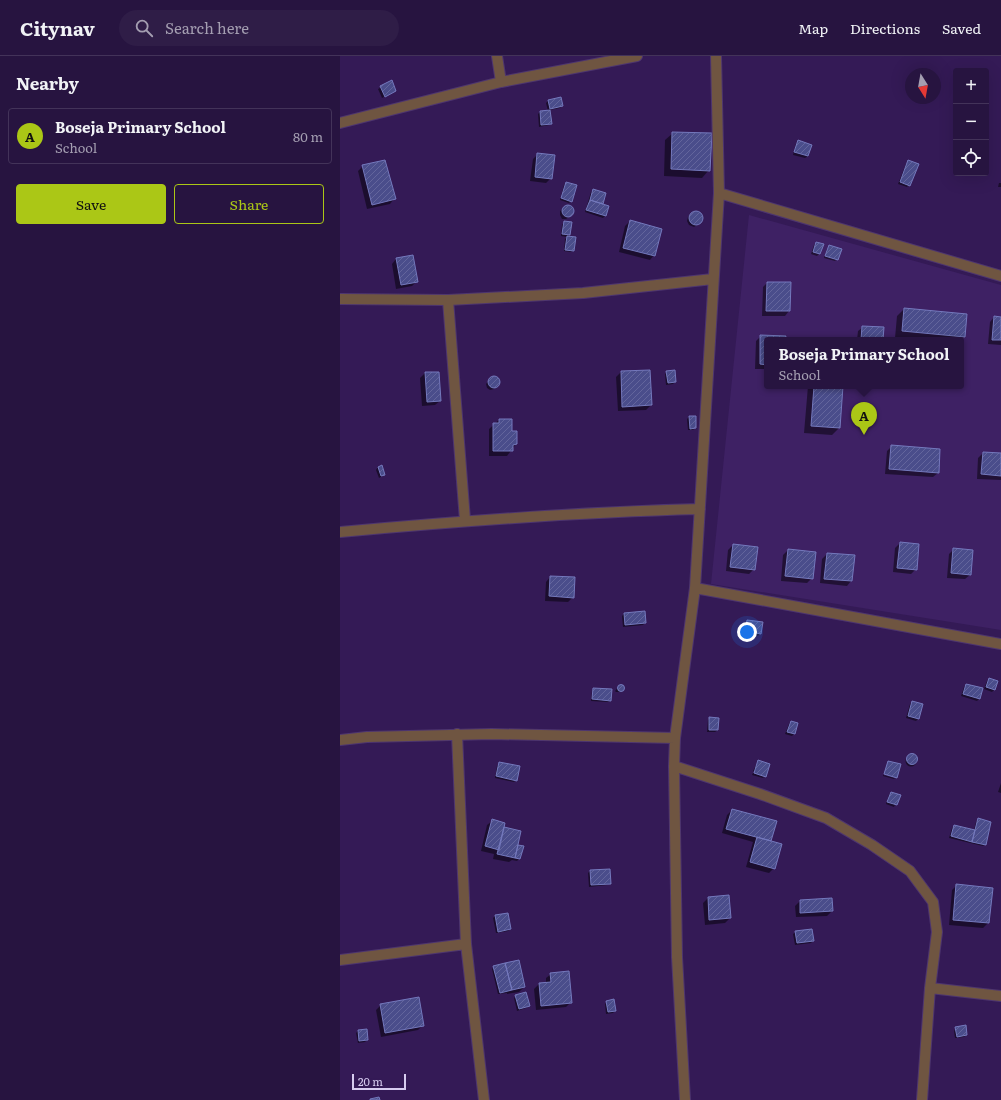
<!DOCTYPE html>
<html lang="en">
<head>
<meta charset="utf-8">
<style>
  :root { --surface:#271440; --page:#2f1d47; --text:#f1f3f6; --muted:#a49eb1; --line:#433359; --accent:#abc716 }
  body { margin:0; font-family:Literata,serif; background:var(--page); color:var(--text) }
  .controls { position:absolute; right:12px; top:12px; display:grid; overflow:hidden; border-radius:4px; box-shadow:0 4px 16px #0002 }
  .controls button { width:36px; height:36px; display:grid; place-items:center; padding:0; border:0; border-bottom:1px solid var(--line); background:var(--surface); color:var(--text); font:20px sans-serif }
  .compass { position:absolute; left:565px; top:12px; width:36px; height:36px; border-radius:50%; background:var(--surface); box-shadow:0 4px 16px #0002; rotate:169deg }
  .scale { position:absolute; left:12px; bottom:10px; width:54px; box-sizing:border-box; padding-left:4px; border:2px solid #d7ccf0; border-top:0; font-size:11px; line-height:14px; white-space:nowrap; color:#d7ccf0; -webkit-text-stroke:3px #341a56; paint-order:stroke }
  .you { position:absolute; left:407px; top:576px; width:14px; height:14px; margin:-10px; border:3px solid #fff; border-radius:50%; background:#1a73e8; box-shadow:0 0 0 6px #1a73e833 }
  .badge { display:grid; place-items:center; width:26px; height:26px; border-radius:50%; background:var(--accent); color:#111; font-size:13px; font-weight:700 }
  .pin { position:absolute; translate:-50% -33px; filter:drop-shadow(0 1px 2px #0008) }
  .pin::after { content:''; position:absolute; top:21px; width:14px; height:12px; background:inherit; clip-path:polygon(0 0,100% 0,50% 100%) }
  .popup { position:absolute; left:424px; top:281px; width:200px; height:52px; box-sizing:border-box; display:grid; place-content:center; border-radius:4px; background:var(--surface); filter:drop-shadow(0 1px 3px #0005); font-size:13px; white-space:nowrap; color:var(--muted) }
  .popup b { font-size:15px; color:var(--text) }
  .popup::after { content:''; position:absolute; left:50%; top:100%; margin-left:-8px; border:8px solid transparent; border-top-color:var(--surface) }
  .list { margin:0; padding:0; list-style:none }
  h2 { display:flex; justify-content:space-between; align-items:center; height:52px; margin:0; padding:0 16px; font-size:17px }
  h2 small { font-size:13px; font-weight:400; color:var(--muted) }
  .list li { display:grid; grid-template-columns:26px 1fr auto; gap:12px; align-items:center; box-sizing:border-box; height:56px; margin:0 8px 8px; padding:0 8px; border:1px solid var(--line); border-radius:4px }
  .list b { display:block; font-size:15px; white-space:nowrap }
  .list p { margin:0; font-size:13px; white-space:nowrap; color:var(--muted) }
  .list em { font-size:13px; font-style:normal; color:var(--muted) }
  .actions { display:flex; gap:8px; padding:12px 16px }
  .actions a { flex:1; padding:9px 0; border:1px solid var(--accent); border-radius:4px; text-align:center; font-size:14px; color:var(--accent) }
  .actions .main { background:var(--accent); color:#111 }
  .icon { flex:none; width:22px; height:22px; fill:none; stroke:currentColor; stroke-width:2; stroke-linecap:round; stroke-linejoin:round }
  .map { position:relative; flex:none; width:661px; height:1044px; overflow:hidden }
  header { display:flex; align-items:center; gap:24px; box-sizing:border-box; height:56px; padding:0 20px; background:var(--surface); border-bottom:1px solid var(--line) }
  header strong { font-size:19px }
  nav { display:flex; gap:22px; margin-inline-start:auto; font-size:14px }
  .search { width:280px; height:36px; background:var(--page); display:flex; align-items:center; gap:10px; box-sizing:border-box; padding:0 14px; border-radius:22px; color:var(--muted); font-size:15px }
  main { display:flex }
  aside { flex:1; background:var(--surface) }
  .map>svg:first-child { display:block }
  .built { fill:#3e2164; fill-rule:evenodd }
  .shadow { fill:#0007 }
  .building { fill:url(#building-hatch); stroke:#7479bd }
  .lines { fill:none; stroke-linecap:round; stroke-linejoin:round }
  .street-casing { stroke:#4e366f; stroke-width:12 }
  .street { stroke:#6f5541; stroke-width:10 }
</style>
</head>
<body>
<header>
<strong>Citynav</strong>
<div class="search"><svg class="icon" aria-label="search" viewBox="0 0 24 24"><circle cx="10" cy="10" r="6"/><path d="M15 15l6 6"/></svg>Search here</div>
<nav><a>Map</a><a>Directions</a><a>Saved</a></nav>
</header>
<main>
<aside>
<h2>Nearby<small></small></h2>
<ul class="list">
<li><span class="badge">A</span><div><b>Boseja Primary School</b><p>School</p></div><em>80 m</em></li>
</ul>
<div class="actions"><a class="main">Save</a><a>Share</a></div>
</aside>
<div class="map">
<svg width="661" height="1044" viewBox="0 0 661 1044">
  <defs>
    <pattern id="building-hatch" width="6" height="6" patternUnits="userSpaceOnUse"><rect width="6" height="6" fill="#4a4d8b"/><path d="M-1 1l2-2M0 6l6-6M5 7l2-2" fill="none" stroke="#63659c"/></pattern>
  </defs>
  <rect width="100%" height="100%" fill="#341a56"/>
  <!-- built -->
  <path class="built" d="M 409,159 L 661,229 L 661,574 L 371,528 ZM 427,284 L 621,284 L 621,330 L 427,330 Z"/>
  <!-- shadow -->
  <path class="shadow" d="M 51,26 L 55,35 L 42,42 L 38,33 Z
    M 208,45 L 222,50 L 220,52 L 209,54 L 211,67 L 209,69 L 199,71 L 198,58 L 200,56 L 208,55 L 206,47 Z
    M 333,77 L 369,114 L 362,122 L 324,120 L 325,84 Z
    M 458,86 L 471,89 L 468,100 L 465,102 L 453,99 L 456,88 Z
    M 198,98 L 211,122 L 206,127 L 190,125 L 193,103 Z
    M 568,105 L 569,129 L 567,131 L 558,128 L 566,108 Z
    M 23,110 L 54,143 L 50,148 L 27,153 L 18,115 Z
    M 226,127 L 231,145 L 229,147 L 220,144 L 224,129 Z
    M 659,127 L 661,127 L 661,131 L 658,131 Z
    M 254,134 L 265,137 L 262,148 L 265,160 L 263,162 L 245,156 L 251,136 Z
    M 227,150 L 231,151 L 233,154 L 233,158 L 226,163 L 222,163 L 220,159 L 220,155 Z
    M 355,156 L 360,157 L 362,161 L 361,166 L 354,171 L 349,169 L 347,165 L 348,161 Z
    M 290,165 L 314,199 L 310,204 L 279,196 L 285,170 Z
    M 224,166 L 229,179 L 227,181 L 221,180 L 222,169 Z
    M 227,181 L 233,194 L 231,196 L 224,195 L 225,183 Z
    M 476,187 L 479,198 L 477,200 L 471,198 L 474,189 Z
    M 489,191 L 497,203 L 495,205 L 484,202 L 487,193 Z
    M 56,203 L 77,225 L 72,230 L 56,233 L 52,208 Z
    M 427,227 L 450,227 L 449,255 L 445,260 L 422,260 L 423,231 Z
    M 564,253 L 624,281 L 621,284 L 574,284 L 555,282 L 557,260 Z
    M 654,261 L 661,262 L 661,289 L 648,288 L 650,266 Z
    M 523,271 L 542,284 L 517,284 L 518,275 Z
    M 421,280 L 444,284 L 427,284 L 427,313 L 415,313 L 416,285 Z
    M 281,316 L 311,349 L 306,354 L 278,355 L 276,321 Z
    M 327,316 L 335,326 L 333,328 L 326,329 L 325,318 Z
    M 85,317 L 100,345 L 95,349 L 82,350 L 80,322 Z
    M 155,321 L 159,323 L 159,327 L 154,333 L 150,334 L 147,332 L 146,328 L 151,322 Z
    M 468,330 L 502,330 L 499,372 L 492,379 L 464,377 Z
    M 349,361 L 355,372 L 353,374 L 348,374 L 347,363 Z
    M 159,364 L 172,376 L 176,388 L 167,400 L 149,400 L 149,373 Z
    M 552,390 L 598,417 L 593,421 L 545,418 L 547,395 Z
    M 643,397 L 661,398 L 661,424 L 637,423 L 638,402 Z
    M 38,411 L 44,419 L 39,422 L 36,414 Z
    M 560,487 L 576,513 L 571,518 L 553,516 L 555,492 Z
    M 393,489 L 414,513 L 409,518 L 386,515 L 388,494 Z
    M 614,493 L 630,519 L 625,523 L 607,522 L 609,498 Z
    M 448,494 L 472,522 L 467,527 L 441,525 L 443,499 Z
    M 487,498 L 511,525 L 507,530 L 480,527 L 482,503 Z
    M 210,521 L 233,541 L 228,546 L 205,545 L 206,526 Z
    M 284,558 L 305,567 L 303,569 L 283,571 L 282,560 Z
    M 407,565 L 420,577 L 418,580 L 403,577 L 405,567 Z
    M 649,623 L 654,634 L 652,636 L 644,633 L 647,625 Z
    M 626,629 L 639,643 L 637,645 L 621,640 L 624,631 Z
    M 279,630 L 283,630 L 283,632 L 280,636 L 276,636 L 275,635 Z
    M 254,633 L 270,644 L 268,646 L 251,645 L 252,635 Z
    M 572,646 L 578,663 L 576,665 L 566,662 L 570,648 Z
    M 370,662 L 378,663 L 378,674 L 375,676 L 367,676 L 368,664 Z
    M 451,666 L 454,678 L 452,680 L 445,678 L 449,668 Z
    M565.5 705a5.5 5.5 0 1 1 11 0a5.5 5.5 0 1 1-11 0Z
    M 418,705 L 426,720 L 413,715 Z
    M 160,707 L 176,724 L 174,726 L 155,722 L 157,710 Z
    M 413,717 L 424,721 L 423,722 L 412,719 Z
    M 543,719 L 555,722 L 554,723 L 543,720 Z
    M 661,727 L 661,737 L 658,736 Z
    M 551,737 L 559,740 L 554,751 L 546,748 L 549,739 Z
    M 392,754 L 430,786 L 434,812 L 429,817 L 406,811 L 413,786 L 382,777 L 387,759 Z
    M 638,764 L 645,788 L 643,790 L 609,782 L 612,772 L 614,770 L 634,774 L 636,766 Z
    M 152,765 L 163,772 L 177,789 L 182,791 L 179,803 L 177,805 L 172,804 L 169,806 L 153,803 L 154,798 L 141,795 L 147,769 Z
    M 250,815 L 270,827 L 267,829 L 249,831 L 248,817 Z
    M 617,829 L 652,833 L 648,867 L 643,872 L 609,869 L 612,834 Z
    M 388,840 L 390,862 L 385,867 L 365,869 L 363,847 L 368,842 Z
    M 460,845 L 492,855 L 487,860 L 456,861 L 455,850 Z
    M 167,858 L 170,873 L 168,875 L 156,877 L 153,862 L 155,860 Z
    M 456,876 L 473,885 L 471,887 L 455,889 L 453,878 Z
    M 154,911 L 184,931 L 179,936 L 167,938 L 167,937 L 158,938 L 152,913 Z
    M 211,918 L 231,946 L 226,951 L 196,954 L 194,933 L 199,928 L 206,928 L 206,922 Z
    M 176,940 L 188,950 L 186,952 L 177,955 L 174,942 Z
    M 267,946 L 275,955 L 273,957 L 266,958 L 265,948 Z
    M 41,949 L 83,969 L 78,974 L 41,981 L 36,954 Z
    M 616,972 L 626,979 L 624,981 L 615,982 L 614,975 Z
    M 18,975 L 27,984 L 25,986 L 18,987 L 16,977 Z"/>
  <!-- building -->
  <path class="building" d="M 52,24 L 56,35 L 45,41 L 40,30 Z
    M 221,41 L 223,50 L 210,53 L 208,44 Z
    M 210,54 L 212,68 L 201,69 L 200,55 Z
    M 332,76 L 372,77 L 370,115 L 331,113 Z
    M 458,84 L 472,89 L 468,100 L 454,96 Z
    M 197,97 L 215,99 L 212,123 L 195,121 Z
    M 45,104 L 56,143 L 32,149 L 22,109 Z
    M 568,104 L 579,108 L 570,130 L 560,126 Z
    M 226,126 L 237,129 L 232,146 L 221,142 Z
    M 253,133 L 266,137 L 263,148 L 250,144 Z
    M 250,144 L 269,150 L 266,160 L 246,154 Z
    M222 155a6 6 0 1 1 12 0a6 6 0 1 1-12 0Z
    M349 162a7 7 0 1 1 14 0a7 7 0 1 1-14 0Z
    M 290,164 L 322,173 L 315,200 L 283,192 Z
    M 224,165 L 232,166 L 230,179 L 222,178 Z
    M 227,180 L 236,181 L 234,195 L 225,194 Z
    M 476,186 L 484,188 L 480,198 L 473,196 Z
    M 489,189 L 502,193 L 498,204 L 485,200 Z
    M 73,199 L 78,226 L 61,229 L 56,202 Z
    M 427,226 L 451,226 L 450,255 L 426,255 Z
    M 564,252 L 627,258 L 625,281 L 562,275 Z
    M 654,260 L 661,261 L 661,284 L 652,284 Z
    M 522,270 L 544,271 L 543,284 L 521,284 Z
    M 420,279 L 446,280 L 445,284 L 427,284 L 427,309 L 420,308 Z
    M 310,314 L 312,349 L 282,351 L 281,315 Z
    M 335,314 L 336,326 L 328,327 L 326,315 Z
    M 85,316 L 99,316 L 101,345 L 87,346 Z
    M148 326a6 6 0 1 1 12 0a6 6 0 1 1-12 0Z
    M 474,330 L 503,330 L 500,372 L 471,370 Z
    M 349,360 L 356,360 L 356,372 L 350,373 Z
    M 159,363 L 172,363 L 172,375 L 177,375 L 177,388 L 173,389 L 173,395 L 153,395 L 153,367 L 159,367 Z
    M 551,389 L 600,393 L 599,417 L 549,413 Z
    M 643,396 L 661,397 L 661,420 L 641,418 Z
    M 42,409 L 45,419 L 41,420 L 38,411 Z
    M 560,486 L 579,488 L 577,514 L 557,512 Z
    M 393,488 L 418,491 L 415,514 L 390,511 Z
    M 613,492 L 633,494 L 631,519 L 611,517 Z
    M 448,493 L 476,496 L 473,523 L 445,520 Z
    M 487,497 L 515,499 L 512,525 L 484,523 Z
    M 210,520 L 235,521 L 234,542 L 209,540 Z
    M 305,555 L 306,567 L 285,569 L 284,557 Z
    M 407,564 L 423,566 L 421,578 L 405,575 Z
    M 649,622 L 658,625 L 655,634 L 646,631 Z
    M 626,628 L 643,632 L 640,643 L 623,638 Z
    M277.5 632a3.5 3.5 0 1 1 7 0a3.5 3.5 0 1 1-7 0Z
    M 253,632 L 272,633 L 271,645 L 252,643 Z
    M 572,645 L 583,648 L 579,663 L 568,660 Z
    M 369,661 L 379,662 L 378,674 L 369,674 Z
    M 451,665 L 458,667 L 455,678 L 447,676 Z
    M566.5 703a5.5 5.5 0 1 1 11 0a5.5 5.5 0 1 1-11 0Z
    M 418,704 L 430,708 L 426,721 L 414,717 Z
    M 548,705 L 561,708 L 557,722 L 544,718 Z
    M 159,706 L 180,710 L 177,725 L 156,720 Z
    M 551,736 L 561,739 L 557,749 L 547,746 Z
    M 392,753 L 437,765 L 431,785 L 386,773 Z
    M 638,762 L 651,766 L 646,789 L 632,786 Z
    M 152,763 L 165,767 L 159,794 L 145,790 Z
    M 614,769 L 635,774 L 632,786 L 611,780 Z
    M 164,771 L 181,775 L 175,802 L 157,798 Z
    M 417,781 L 442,788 L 435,813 L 410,806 Z
    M 178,789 L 184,790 L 180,803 L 175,802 Z
    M 270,813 L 271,828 L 251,829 L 250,814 Z
    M 616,828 L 653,832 L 649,867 L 613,864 Z
    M 389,839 L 391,862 L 369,864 L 368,841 Z
    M 492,842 L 493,855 L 460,857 L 460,844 Z
    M 168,857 L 171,873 L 158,876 L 155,859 Z
    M 472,873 L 474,885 L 457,887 L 455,875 Z
    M 179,904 L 185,931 L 172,934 L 165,907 Z
    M 165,907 L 172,934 L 160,937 L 153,910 Z
    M 229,915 L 232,947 L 201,950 L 199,927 L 211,926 L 210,917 Z
    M 186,936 L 190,950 L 179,953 L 175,939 Z
    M 79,941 L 84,970 L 45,977 L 40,948 Z
    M 274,943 L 276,955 L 268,956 L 266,945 Z
    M 626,969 L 627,979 L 617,981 L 615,971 Z
    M 27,973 L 28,984 L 19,985 L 18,974 Z
    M 39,1041 L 40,1044 L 30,1044 L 30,1043 Z"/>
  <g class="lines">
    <!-- street casing -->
    <g class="street-casing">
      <path id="street" d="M 157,0 L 161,26
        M 0,67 L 161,26 L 297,0
        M 379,137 L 661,220
        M 0,243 L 108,244 L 243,237 L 373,223
        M 108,244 L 125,464
        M 0,476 C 120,465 239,456 360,453
        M 355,532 L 661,588
        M 117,678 L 126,888
        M 0,684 L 27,681 L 152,678 L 335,682
        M 334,710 L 420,738 L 486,762 L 532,789 L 570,815 L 593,846 L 597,876 L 590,932 L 582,1044
        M 0,904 L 126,888 L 144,1044
        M 590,932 L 661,940
        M 345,1044 L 337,901 L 334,710 L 335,682 L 355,532 L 379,137 L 376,0"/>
    </g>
    <!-- street -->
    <use href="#street" class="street"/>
  </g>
</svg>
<div class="controls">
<button>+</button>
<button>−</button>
<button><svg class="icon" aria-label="locate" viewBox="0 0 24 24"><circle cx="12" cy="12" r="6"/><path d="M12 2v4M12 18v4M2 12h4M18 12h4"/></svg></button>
</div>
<svg class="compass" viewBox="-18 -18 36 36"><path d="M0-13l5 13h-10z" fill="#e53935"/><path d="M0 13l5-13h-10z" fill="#a49eb1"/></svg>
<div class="scale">20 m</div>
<div class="you"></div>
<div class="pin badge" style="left:524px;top:379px">A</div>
<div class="popup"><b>Boseja Primary School</b>School</div>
</div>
</main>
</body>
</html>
